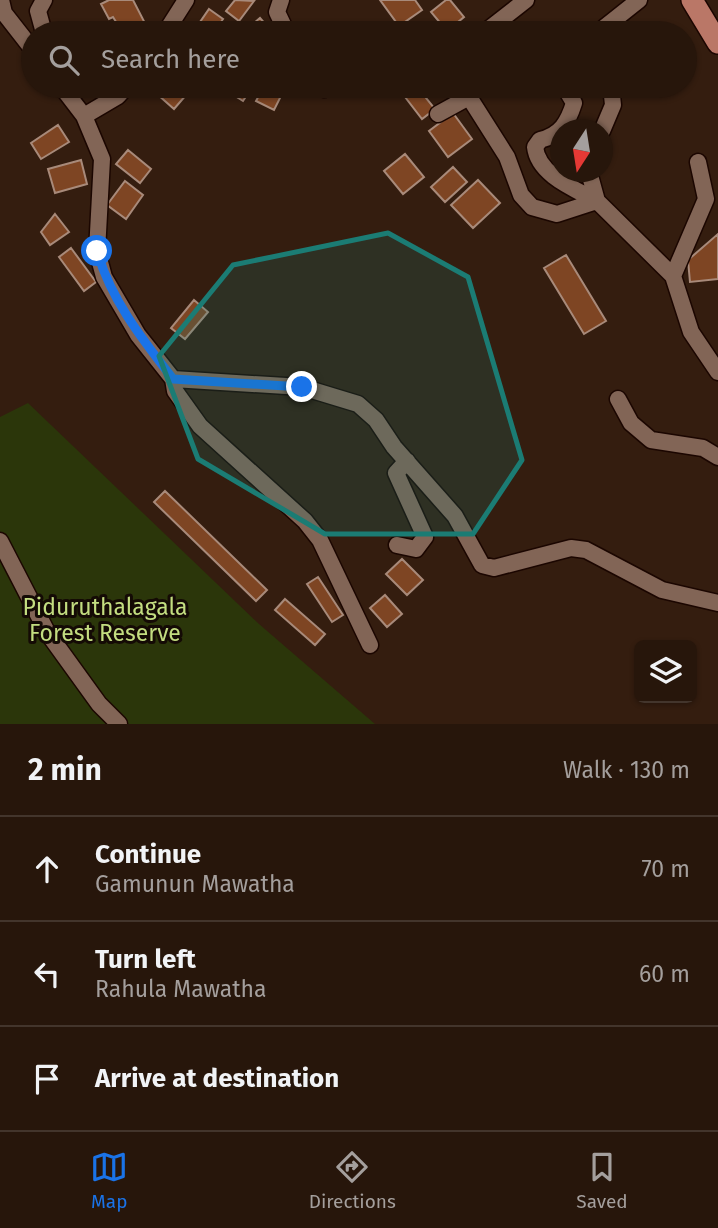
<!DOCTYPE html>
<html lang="en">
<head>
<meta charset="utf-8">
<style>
  :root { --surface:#27160b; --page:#332319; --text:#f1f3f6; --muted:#a49f9d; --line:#43352c; --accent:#1a73e8 }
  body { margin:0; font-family:"Fira Sans",sans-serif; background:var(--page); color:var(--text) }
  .controls { position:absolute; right:21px; bottom:21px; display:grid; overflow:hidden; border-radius:10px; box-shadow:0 2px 5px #0004 }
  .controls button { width:63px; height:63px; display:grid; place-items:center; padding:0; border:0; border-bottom:2px solid var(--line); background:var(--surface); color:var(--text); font:35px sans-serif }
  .compass { position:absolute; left:550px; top:119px; width:63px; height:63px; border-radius:50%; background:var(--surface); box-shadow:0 2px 5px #0004; rotate:192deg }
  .stop { position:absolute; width:21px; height:21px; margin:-16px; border:5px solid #1a73e8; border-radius:50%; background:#fff }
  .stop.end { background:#1a73e8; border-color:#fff; box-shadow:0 2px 7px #0008 }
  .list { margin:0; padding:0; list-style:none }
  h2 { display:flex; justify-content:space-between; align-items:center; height:91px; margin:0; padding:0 28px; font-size:30px }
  h2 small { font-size:23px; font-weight:400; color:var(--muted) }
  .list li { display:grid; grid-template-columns:46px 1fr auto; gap:21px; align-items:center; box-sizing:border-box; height:105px; padding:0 28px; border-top:2px solid var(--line) }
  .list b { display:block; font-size:26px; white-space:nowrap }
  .list p { margin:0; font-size:23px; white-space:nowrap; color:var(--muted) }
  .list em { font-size:23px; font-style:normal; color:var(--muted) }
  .icon { flex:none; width:38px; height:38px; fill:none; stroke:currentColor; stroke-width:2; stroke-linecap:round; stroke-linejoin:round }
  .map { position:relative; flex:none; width:718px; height:724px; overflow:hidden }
  .search { position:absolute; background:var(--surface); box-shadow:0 2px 5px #0004; left:21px; right:21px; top:21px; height:77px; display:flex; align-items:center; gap:18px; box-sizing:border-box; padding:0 24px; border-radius:38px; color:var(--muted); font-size:26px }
  .sheet { height:406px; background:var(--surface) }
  nav { display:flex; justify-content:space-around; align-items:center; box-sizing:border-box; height:98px; border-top:2px solid var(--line); background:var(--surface); font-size:19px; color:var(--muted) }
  nav a { display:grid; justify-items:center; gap:4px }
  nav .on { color:var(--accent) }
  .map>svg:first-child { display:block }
  .green { fill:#2b360a }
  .building { fill:#7e4523; stroke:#a88a7a; stroke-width:2 }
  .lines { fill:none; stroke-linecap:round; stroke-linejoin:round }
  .minor-casing { stroke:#1b0600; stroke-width:19 }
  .major-casing { stroke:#1b0600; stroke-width:24 }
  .minor { stroke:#826556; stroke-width:16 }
  .major { stroke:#ba7767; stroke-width:21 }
  .route { stroke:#1a73e8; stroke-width:9 }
  .marked { fill:#1b7c74; fill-opacity:0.2; stroke:#1b7c74; stroke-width:5; stroke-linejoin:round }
  .labels { text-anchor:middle; stroke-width:6; stroke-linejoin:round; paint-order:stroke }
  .park-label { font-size:23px; fill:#c3dd80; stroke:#140a05 }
</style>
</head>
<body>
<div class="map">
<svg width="718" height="724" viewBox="0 0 718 724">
  <rect width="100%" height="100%" fill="#341d0f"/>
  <!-- green -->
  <path class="green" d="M 28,403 L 259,624 L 375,724 L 0,724 L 0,417 Z"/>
  <!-- building -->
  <path class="building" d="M 109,0 L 133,0 L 149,31 L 123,33 L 113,17 L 109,19 L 101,4 Z
    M 235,0 L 254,1 L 239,21 L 226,11 Z
    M 380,0 L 415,0 L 422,10 L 399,26 Z
    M 446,0 L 450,0 L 464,17 L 447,31 L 431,12 Z
    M 209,9 L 223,19 L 213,33 L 198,25 Z
    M 260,18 L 273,33 L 242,33 Z
    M 148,86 L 192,86 L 193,87 L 174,109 Z
    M 219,86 L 253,86 L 243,101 Z
    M 264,86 L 286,86 L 274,110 L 256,101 Z
    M 412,86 L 441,86 L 426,98 L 435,109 L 422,119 L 402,93 Z
    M 511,86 L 532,86 L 518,96 Z
    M 453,113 L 472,139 L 448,157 L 429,131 Z
    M 58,125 L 69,142 L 41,159 L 31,143 Z
    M 128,150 L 151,169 L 140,183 L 116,164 Z
    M 405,154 L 424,177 L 403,194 L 384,171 Z
    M 81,160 L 87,184 L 55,193 L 48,169 Z
    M 453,167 L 467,182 L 445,202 L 431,187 Z
    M 478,180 L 500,203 L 473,228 L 451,205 Z
    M 125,181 L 143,195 L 126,219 L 107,205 Z
    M 55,214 L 69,232 L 50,245 L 41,232 Z
    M 718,234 L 718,279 L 690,282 L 688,260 Z
    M 71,248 L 96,282 L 84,291 L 59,257 Z
    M 566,255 L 606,321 L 584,334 L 544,268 Z
    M 194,300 L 208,312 L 185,339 L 171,328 Z
    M 165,491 L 267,590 L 256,601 L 154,502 Z
    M 402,559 L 423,580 L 407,595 L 386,574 Z
    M 318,577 L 343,615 L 332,622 L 307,584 Z
    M 385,595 L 402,614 L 387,627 L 370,608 Z
    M 285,599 L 325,634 L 315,645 L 275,610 Z"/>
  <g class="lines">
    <!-- minor casing -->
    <g class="minor-casing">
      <path id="minor" d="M 1,0 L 4,13 L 33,50
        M 281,0 L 277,12 L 287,33
        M 489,29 L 526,0
        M 44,33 L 38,11 L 44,0
        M 165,33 L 186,0
        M 606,33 L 605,27 L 639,0
        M 61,86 L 84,116 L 102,159 L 97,251 L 104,277 L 138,335 L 173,379 L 175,391 L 200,426 L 305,521 L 320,540 L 370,645
        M 322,86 L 324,89
        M 564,86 L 574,103 C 568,122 561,135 540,140 L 535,147 C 538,175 575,189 597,201
        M 438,114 L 469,97 L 507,157 L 521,195 L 532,207 L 557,214 L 597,201
        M 84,116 L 118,96 L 127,86
        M 602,131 L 613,105 L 611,86
        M 589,172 L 597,201 L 673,276 L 691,332 L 718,372
        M 673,276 L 706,199 L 698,162
        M 173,379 L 302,387 L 358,404 L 376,420 L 394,447 L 455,516 L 482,565 L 494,568 L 571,548 L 586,550 L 662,590 L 718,603
        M 618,399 L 631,423 L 651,440 L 703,448 L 718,457
        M 0,541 L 47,632 L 99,704 L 119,724
        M 397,545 L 416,549 L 425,537 L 396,473 L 407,461"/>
    </g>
    <!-- major casing -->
    <g class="major-casing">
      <path id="major" d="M 692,0 L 718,43"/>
    </g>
    <!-- minor -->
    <use href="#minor" class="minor"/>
    <!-- major -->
    <use href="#major" class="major"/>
  </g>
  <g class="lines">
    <!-- route -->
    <path class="route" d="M 97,251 C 111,300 142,339 173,379 L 302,387"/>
  </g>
  <!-- marked area -->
  <path class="marked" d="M 388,233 L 468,277 L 522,460 L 473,534 L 325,534 L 198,459 L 159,356 L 233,265 Z"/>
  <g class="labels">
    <!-- park labels -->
    <g class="park-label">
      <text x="105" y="615">Piduruthalagala<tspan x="105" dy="26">Forest Reserve</tspan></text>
    </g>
  </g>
</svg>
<div class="controls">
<button><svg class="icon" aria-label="layers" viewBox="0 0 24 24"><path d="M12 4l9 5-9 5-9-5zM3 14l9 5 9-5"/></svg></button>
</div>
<svg class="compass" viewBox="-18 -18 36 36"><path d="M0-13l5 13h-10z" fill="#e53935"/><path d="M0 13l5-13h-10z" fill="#a49f9d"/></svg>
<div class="stop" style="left:97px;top:251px"></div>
<div class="stop end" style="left:302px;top:387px"></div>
<div class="search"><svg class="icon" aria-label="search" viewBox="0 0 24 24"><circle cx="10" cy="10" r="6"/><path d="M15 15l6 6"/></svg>Search here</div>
</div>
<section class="sheet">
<h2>2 min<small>Walk · 130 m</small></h2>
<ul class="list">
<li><svg class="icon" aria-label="ahead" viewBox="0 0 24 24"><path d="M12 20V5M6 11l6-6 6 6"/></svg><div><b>Continue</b><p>Gamunun Mawatha</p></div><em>70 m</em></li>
<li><svg class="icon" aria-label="left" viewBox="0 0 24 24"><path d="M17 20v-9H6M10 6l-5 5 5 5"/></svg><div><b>Turn left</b><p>Rahula Mawatha</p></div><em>60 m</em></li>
<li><svg class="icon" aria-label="arrive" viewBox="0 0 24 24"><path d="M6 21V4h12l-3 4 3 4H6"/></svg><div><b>Arrive at destination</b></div></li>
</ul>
</section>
<nav>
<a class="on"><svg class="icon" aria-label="map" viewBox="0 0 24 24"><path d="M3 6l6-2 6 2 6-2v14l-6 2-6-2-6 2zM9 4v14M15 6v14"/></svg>Map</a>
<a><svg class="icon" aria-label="directions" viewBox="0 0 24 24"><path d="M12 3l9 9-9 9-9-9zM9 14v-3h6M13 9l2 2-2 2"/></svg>Directions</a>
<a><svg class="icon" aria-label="saved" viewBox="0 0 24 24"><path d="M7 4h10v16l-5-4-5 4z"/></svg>Saved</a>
</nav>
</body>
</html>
